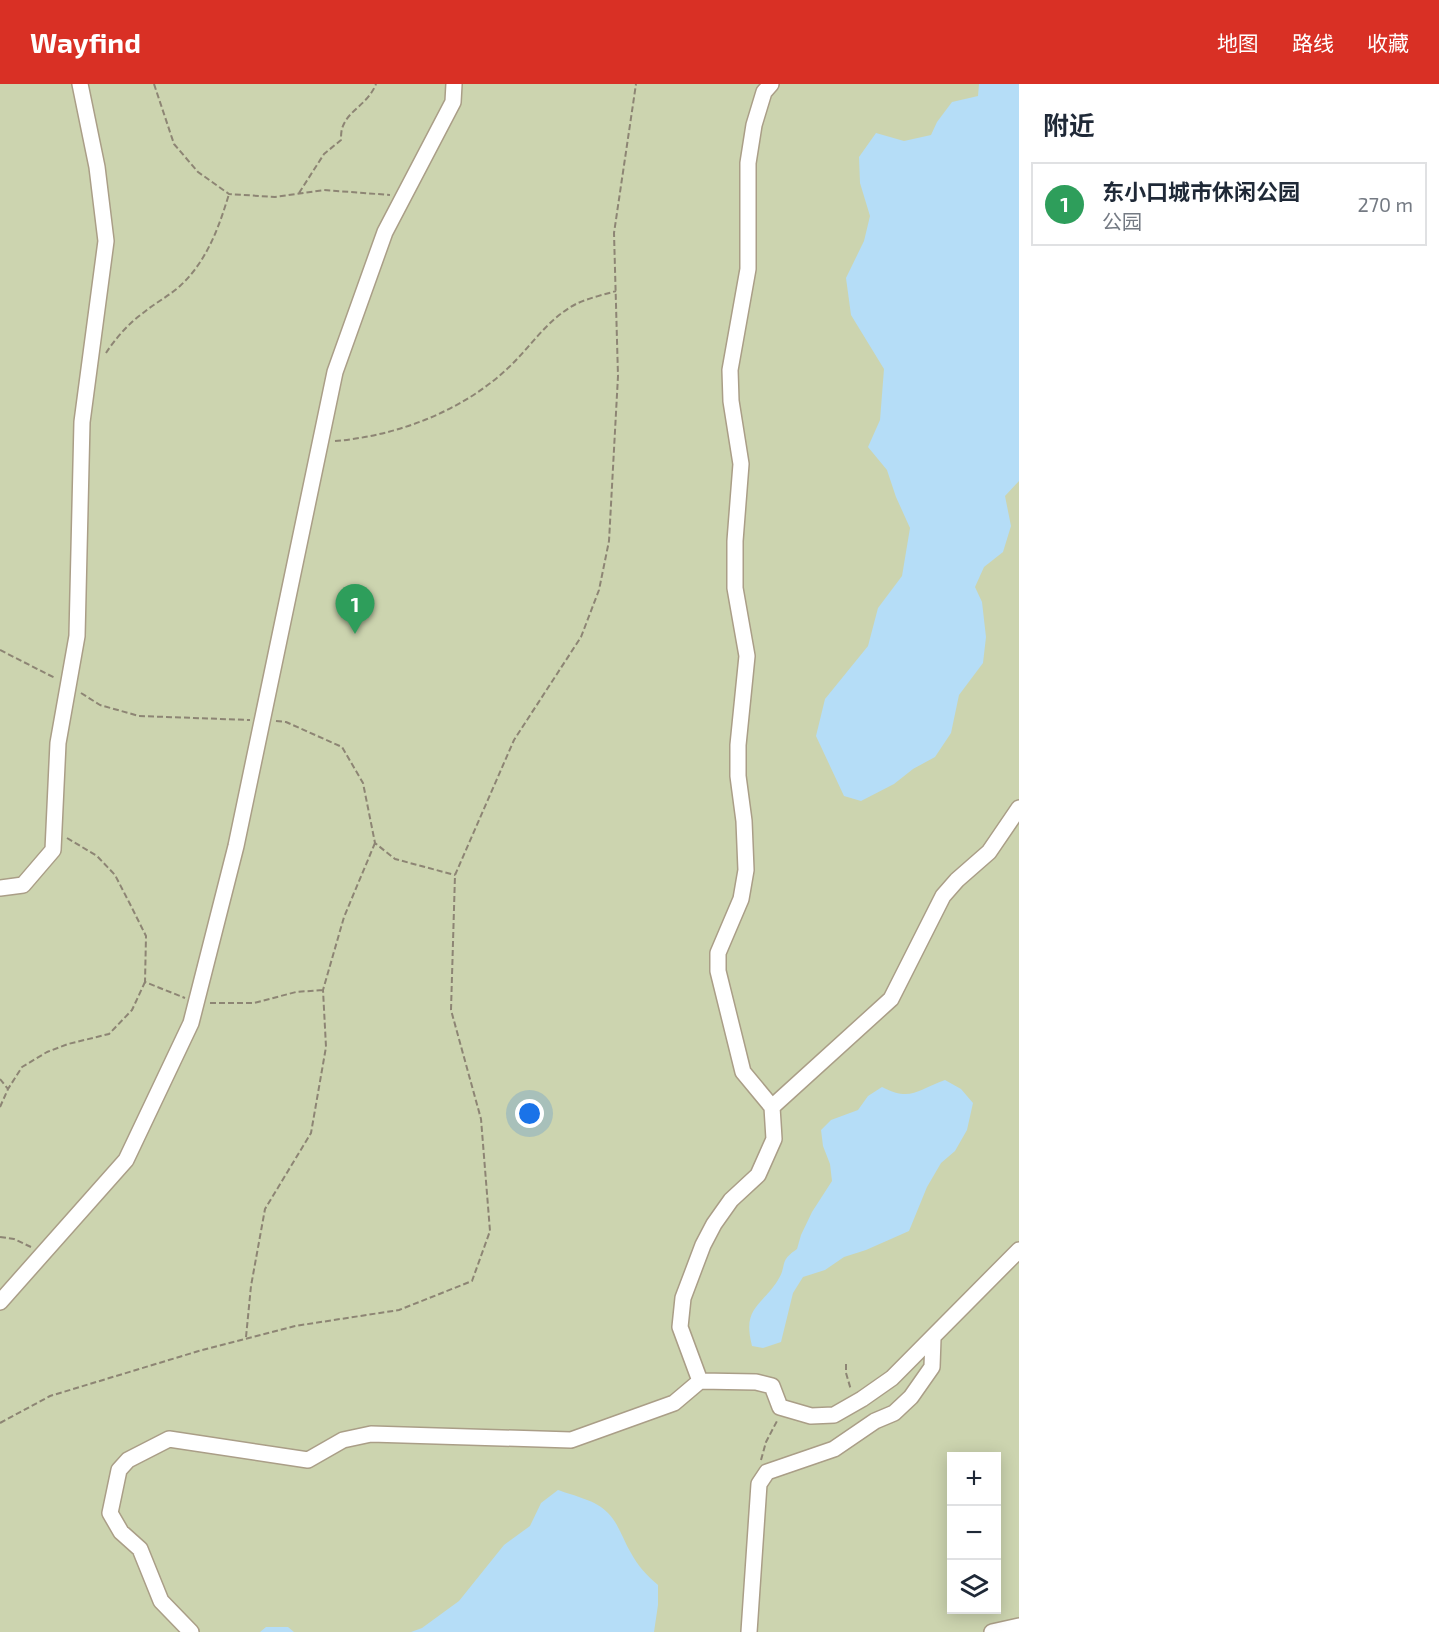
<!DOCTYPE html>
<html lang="zh">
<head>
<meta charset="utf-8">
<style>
  :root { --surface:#fff; --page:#f6f6f7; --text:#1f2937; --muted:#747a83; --line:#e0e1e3; --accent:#d93025 }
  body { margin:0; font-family:"Exo 2","Noto Sans SC",sans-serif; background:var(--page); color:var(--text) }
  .controls { position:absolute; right:18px; bottom:18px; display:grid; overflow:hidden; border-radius:0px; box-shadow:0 3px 15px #0003 }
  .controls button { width:54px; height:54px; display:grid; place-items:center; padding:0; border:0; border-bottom:2px solid var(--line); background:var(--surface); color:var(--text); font:30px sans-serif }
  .you { position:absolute; left:530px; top:1030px; width:21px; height:21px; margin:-15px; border:4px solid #fff; border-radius:50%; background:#1a73e8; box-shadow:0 0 0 9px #1a73e833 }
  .badge { display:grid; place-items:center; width:39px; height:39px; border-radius:50%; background:var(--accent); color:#fff; font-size:20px; font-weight:700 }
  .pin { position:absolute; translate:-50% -50px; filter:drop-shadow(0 2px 3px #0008) }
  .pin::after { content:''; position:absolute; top:32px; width:21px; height:18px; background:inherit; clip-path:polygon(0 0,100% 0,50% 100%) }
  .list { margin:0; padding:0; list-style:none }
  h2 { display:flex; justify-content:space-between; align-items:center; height:78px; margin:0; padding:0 24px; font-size:26px }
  h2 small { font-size:20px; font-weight:400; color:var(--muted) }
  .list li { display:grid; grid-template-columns:39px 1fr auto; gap:18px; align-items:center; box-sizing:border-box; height:84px; margin:0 12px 12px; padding:0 12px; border:2px solid var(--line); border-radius:0px }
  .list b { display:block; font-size:22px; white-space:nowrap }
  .list p { margin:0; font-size:20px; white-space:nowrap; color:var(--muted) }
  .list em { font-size:20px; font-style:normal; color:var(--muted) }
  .icon { flex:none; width:33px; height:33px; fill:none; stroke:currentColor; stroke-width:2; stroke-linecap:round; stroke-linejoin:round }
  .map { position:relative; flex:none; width:1019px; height:1548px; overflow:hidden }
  header { display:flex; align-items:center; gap:36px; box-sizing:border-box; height:84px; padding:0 30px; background:var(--accent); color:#fff }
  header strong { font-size:28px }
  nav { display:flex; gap:33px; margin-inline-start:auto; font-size:21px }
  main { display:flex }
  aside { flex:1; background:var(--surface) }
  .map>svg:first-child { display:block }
  .green { fill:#ccd4af; fill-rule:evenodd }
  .water { fill:#b5ddf7 }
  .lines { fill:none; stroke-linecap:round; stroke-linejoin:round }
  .minor-casing { stroke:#aa9e87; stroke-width:18 }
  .path { stroke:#8d8574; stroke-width:2; stroke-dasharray:6 3; stroke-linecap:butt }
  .minor { stroke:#fff; stroke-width:15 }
</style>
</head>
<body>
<header>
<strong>Wayfind</strong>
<nav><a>地图</a><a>路线</a><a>收藏</a></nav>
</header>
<main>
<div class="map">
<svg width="1019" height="1548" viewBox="0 0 1019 1548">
  <rect width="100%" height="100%" fill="#faeed5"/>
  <!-- green -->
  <path class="green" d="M 0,0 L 1019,0 L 1019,1548 L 0,1548 ZM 952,1372 L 996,1372 L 996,1526 L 952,1526 Z"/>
  <!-- water -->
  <path class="water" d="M 979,0 L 1019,0 L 1019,397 L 1005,412 L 1011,442 L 1003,468 L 984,483 L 975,503 L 982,518 L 986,553 L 983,579 L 959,611 L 951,649 L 935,673 L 913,685 L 894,700 L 861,717 L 844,712 L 816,652 L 825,615 L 868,562 L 878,524 L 902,492 L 910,444 L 896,413 L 887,386 L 868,363 L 880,336 L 884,285 L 851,231 L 846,194 L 864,157 L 870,132 L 860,99 L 859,73 L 876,49 L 904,57 L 931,51 L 937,38 L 952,18 L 978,12 Z
    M 945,996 L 961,1005 L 973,1019 L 967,1046 L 955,1067 L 941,1079 L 927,1103 L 909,1147 L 866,1166 L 844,1173 L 825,1186 L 803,1193 L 793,1209 L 781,1258 L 763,1264 L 752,1262 C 742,1223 761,1223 778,1196 C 788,1180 778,1178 797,1165 L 801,1151 L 812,1128 L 832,1097 L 830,1080 L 823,1062 L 821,1046 L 831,1036 L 858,1026 L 868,1012 L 882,1003 C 911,1018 917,1006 945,996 Z
    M 558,1406 C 574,1412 596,1416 608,1429 C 619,1440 623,1456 631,1469 C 638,1482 647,1492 658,1501 L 658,1521 L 654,1548 L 411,1548 L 422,1544 L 459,1517 L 504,1461 L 530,1442 L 541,1419 Z
    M 266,1543 L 288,1543 L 294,1548 L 260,1548 Z"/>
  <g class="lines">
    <!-- minor casing -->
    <g class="minor-casing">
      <path id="minor" d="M 0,804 L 23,801 L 53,766 L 58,659 L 77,552 L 82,338 L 106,157 L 97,83 L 80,0
        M 772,1023 L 891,915 L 943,812 L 957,796 L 989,768 L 1019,724
        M 0,1218 L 126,1076 L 191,939 L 236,762 L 335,288 L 385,148 L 453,18 L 454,0
        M 700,1297 L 756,1298 L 772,1302 L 780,1323 L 811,1332 L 834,1331 L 862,1315 L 892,1294 L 1019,1166
        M 191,1548 L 161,1517 L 140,1465 L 121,1448 L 110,1429 L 119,1386 L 128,1376 L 169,1355 L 308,1376 L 343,1356 L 371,1350 L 571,1356 L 674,1319 L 700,1297 L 680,1243 L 683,1214 L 703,1161 L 714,1140 L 731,1116 L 758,1091 L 774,1055 L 772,1023 L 743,988 L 718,887 L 718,869 L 741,815 L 746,786 L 744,737 L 738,692 L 738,661 L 747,572 L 735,504 L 735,457 L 741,380 L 731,317 L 730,286 L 748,185 L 748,79 L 754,41 L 764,8 L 771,0
        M 749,1548 L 759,1400 L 767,1388 L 834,1365 L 875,1337 L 894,1329 L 911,1313 L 932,1283 L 933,1254
        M 992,1548 L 1019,1542"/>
    </g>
    <!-- path -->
    <path class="path" d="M 154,0 L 174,60 L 198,88 L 229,110 L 275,113 L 324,106 L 390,111
      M 299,109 L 324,70 L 341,56 C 341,52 341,46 343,42 C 349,26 368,20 376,0
      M 106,269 C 115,255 129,239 143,229 C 155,219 169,212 180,202 C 207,177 219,143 229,110
      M 335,357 C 396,352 460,328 506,286 C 530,264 547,235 576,220 C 588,214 603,211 616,207
      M 0,566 L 55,594
      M 81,609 L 100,621 L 139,632 L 250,636
      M 276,637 L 286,638 L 342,663 L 363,699 L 375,759 L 395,775 L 455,791
      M 67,754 L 97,772 L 115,791 L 130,820 L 146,852 L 145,898 L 185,914
      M 210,919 L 254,919 L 296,908 L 323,906
      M 0,995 L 8,1005
      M 0,1023 L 8,1005 L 22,983 L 47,968 L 68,960 L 109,950 L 132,926 L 145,898
      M 0,1153 L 14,1155 L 31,1163
      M 246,1253 L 251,1202 L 265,1125 L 311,1049 L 326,963 L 323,906 L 344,833 L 375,759
      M 846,1280 L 846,1289 L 851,1306
      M 0,1339 L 50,1312 L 202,1266 L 295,1242 L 399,1226 L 472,1197 L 490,1147 L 481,1035 L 451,926 L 455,791 L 514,656 L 581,553 L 599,506 L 609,457 L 618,292 L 614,149 L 636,0
      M 761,1376 L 766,1358 L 777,1337"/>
    <!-- minor -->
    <use href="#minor" class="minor"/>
  </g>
</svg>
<div class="controls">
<button>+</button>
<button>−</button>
<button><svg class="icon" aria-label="layers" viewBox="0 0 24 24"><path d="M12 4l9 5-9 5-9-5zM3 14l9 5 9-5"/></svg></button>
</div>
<div class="you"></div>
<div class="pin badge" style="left:355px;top:550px;background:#2e9e5b">1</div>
</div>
<aside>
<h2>附近<small></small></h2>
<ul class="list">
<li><span class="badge" style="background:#2e9e5b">1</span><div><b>东小口城市休闲公园</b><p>公园</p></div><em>270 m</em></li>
</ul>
</aside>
</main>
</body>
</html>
